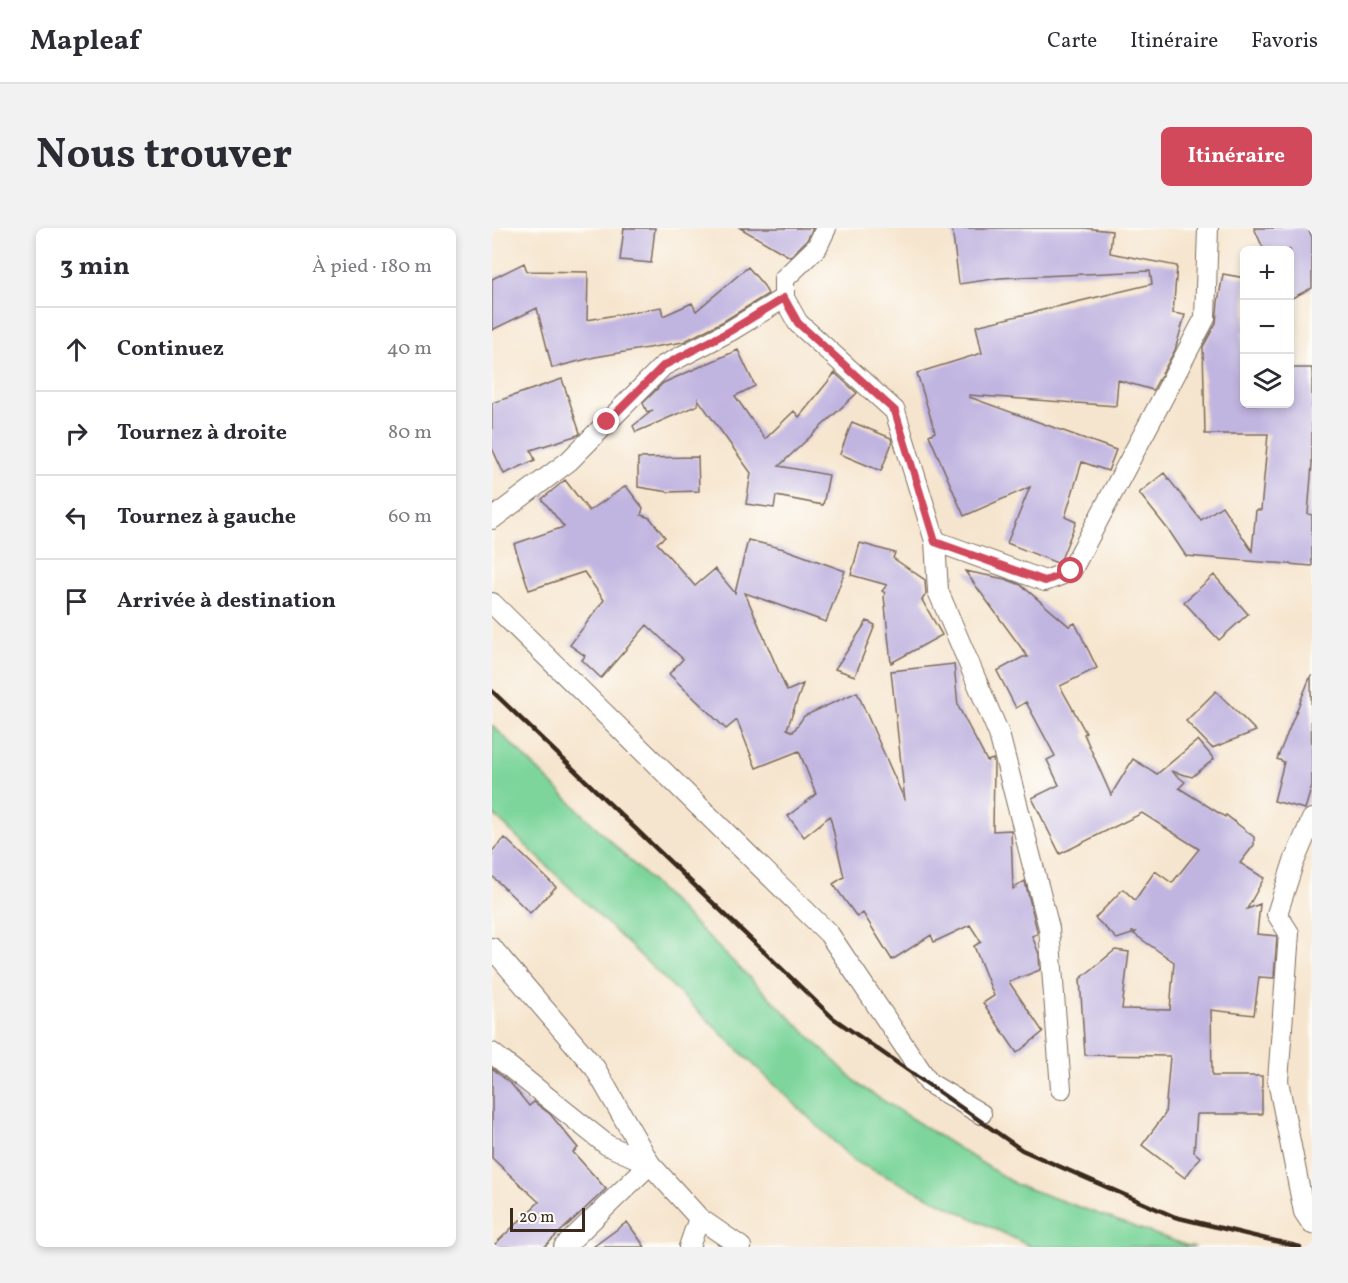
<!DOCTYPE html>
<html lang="fr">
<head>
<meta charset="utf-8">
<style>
  :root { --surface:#fff; --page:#f2f2f3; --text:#2b2b33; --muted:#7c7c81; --line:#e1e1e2; --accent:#d1495b }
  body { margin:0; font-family:Vollkorn,serif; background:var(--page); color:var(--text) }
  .controls { position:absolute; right:18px; top:18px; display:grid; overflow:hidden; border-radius:9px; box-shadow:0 3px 9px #0003 }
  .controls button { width:54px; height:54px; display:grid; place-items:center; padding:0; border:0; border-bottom:2px solid var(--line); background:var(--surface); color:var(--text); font:30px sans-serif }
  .scale { position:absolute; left:18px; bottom:15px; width:75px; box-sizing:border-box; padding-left:6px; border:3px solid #3b2a1e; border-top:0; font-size:16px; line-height:21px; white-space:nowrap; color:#3b2a1e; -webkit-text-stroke:4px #fdfcf7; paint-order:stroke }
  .stop { position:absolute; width:18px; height:18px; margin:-14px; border:4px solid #d1495b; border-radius:50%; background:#fff }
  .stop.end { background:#d1495b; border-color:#fff; box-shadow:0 2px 6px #0008 }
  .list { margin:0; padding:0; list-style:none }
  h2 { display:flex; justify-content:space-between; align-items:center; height:78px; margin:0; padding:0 24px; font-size:26px }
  h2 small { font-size:20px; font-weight:400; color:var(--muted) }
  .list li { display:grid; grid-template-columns:39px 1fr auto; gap:18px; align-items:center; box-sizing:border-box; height:84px; padding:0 24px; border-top:2px solid var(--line) }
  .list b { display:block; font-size:22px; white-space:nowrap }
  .list em { font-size:20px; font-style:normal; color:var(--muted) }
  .icon { flex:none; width:33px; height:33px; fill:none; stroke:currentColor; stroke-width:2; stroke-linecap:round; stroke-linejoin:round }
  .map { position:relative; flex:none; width:820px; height:1019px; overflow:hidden; border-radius:9px }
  header { display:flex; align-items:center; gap:36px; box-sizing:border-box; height:84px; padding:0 30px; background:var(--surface); border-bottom:2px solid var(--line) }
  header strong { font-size:28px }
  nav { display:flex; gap:33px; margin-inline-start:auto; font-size:21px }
  .intro { display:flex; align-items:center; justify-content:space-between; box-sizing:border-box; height:144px; padding:0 36px }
  h1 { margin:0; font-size:42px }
  .button { padding:15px 27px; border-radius:9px; background:var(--accent); color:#fff; font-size:21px; font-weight:700 }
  main { display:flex; gap:36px; padding:0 36px }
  aside { flex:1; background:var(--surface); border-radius:9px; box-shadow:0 3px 9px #0003 }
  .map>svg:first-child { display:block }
  .green { fill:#7dd59b; stroke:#5c805c; stroke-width:1.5 }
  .building { fill:#c0b4e0 }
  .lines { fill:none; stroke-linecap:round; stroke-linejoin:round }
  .minor-casing { stroke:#7c6b5c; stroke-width:22 }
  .minor { stroke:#fff; stroke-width:20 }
  .rail { stroke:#3b2a1e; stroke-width:4.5 }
  .route { stroke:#d1495b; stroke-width:8 }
</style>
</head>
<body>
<header>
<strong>Mapleaf</strong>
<nav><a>Carte</a><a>Itinéraire</a><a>Favoris</a></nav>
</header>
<div class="intro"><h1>Nous trouver</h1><a class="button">Itinéraire</a></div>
<main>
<aside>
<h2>3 min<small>À pied · 180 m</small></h2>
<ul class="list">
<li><svg class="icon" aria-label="ahead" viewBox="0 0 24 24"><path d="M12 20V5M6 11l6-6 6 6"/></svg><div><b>Continuez</b></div><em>40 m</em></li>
<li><svg class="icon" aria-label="right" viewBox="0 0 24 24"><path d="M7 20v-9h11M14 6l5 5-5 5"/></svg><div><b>Tournez à droite</b></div><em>80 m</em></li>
<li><svg class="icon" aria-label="left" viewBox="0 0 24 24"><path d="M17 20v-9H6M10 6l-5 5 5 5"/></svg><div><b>Tournez à gauche</b></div><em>60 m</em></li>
<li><svg class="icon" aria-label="arrive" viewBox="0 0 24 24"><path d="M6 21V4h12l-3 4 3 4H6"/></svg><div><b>Arrivée à destination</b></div></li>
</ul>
</aside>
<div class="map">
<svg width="820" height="1019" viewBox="0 0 820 1019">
  <rect width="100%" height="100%" fill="#fdfcf7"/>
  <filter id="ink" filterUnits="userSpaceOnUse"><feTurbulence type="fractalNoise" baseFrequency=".0167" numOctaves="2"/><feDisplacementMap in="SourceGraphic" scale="12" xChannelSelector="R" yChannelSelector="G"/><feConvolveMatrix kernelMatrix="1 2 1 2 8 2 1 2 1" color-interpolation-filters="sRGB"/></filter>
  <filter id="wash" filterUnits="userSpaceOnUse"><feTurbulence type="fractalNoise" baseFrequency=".008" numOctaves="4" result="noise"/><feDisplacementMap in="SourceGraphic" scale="24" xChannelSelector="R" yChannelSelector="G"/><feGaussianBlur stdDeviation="1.35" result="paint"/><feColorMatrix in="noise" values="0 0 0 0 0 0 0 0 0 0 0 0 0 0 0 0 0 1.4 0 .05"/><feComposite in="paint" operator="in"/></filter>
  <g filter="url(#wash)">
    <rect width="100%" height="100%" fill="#f6e5ce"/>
    <!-- green -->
    <path class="green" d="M 0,497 L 368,858 L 523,956 L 696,1018 L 704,1019 L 540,1019 L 362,933 L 0,585 Z"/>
    <g id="blocks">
      <!-- building -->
      <path class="building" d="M 132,0 L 163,0 L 159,35 L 128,32 Z
        M 248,0 L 321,0 L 315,12 L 298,29 Z
        M 460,0 L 592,0 L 620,3 L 618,25 L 685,38 L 681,85 L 693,87 L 683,122 L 661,162 L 626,152 L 624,178 L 477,167 L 477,169 L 624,222 L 616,243 L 590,234 L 573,289 L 584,294 L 568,334 L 565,335 L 515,315 L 538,259 L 472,288 L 437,207 L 443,204 L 425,145 L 490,125 L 484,98 L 660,56 L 658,43 L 508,50 L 467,56 Z
        M 762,0 L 816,0 L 820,9 L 820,60 L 798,71 L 798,22 L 772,22 Z
        M 32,35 L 35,43 L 96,44 L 95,92 L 169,79 L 171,88 L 200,75 L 204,83 L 256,39 L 272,58 L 276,66 L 232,93 L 191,114 L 103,129 L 60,140 L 45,80 L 0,102 L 0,51 Z
        M 731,46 L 753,50 L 753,104 L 750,103 L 752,176 L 798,176 L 798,140 L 820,140 L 820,236 L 816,286 L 820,287 L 820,338 L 694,328 L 678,304 L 647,265 L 672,245 L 709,292 L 730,278 L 760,323 L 764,282 L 769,282 L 776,206 L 713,206 L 711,119 L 724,95 L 726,74 Z
        M 246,122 L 263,158 L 243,168 L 273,211 L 302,183 L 307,189 L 343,145 L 365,165 L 287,238 L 337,247 L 331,277 L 284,268 L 282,280 L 254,276 L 259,245 L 206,171 L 206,177 L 144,204 L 141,198 L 161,182 L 155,184 L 151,175 L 171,155 Z
        M 70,151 L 88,205 L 86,207 L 39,222 L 43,232 L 12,246 L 0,220 L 0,175 Z
        M 360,194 L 399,210 L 400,215 L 389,243 L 348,226 Z
        M 206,229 L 207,263 L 177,264 L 146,259 L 146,230 Z
        M 73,252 L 97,283 L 134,258 L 151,280 L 149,287 L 158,290 L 173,309 L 165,315 L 203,358 L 223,341 L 243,365 L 256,312 L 292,321 L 353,343 L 334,394 L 253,365 L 295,463 L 311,456 L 295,501 L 301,504 L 312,488 L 365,464 L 413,573 L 399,443 L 462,436 L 466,478 L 495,533 L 501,531 L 502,536 L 501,603 L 519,602 L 521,661 L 533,653 L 545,702 L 545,706 L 540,708 L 547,726 L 548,742 L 517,754 L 551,804 L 525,825 L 491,775 L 502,768 L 482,718 L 489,714 L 478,697 L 442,714 L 439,707 L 400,732 L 371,685 L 365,689 L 341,656 L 352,649 L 338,588 L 312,609 L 296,588 L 324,566 L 307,523 L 264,540 L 245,492 L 234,501 L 177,446 L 191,431 L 155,397 L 109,450 L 90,432 L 93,428 L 78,417 L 112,372 L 92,344 L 37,362 L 22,316 L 72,299 L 50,271 Z
        M 368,315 L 403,325 L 401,330 L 433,352 L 434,366 L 430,372 L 450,407 L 399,435 L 392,368 L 393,365 L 390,363 L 395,357 L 359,347 Z
        M 473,343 L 513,351 L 529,357 L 577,398 L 583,395 L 605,440 L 568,458 L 594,505 L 592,506 L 619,567 L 641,531 L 665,546 L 706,512 L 722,531 L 700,549 L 679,543 L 693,554 L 687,560 L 733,589 L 734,587 L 762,609 L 762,617 L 748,635 L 772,650 L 755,681 L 768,676 L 765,706 L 785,708 L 782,750 L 767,749 L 762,787 L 719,782 L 720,848 L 770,848 L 770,886 L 705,886 L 702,924 L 708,929 L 693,950 L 650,917 L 673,886 L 678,828 L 593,827 L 588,751 L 623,722 L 637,724 L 630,781 L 678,782 L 682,734 L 642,706 L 644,704 L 640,704 L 640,706 L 625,711 L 603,690 L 631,661 L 643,672 L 663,643 L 680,655 L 707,621 L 650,585 L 568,626 L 540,570 L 567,557 L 555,532 L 563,528 L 534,474 L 524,480 L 505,443 L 531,429 L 536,429 Z
        M 722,347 L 756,386 L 727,412 L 692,374 Z
        M 375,393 L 383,397 L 363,448 L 343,441 Z
        M 819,447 L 820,558 L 813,581 L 782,573 L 792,534 L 785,531 Z
        M 724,463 L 764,503 L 720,520 L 694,493 Z
        M 13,610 L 64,659 L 38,685 L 0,648 L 0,623 Z
        M 0,840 L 20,857 L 37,878 L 42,874 L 58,886 L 86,920 L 81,924 L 114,961 L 52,1019 L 0,1019 L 47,974 L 0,930 Z
        M 135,994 L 153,1019 L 101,1019 Z"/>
    </g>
  </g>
  <g filter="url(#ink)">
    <use href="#blocks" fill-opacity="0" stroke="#7c6b5c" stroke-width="1.5"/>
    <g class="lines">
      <!-- minor casing -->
      <g class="minor-casing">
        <path id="minor" d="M 334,0 L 325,19 L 292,51 L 292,70 L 306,95 L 403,183 L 443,313 L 446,363 L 507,506 L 557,700 L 569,861
          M 0,291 L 77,233 L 171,138 L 238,103 L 292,70
          M 443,313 L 553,353 L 579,343 L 713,90 L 716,0
          M 0,375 L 337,706 L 437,855 L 489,886
          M 820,591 L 801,636 L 785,686 L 797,705 L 786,853 L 812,984 L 820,996
          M 0,720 L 103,840 L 158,936 L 207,990 L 249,1019
          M 0,825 L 115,917 L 158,936 L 72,1019
          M 197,1019 L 207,990"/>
      </g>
      <!-- minor -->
      <use href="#minor" class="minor"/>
      <!-- rail -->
      <path class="rail" d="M 0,463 L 341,790 L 530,922 L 683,989 L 808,1019"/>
    </g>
  </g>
  <g class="lines" filter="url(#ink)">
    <!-- route -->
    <path class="route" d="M 115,194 L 171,138 L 238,103 L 292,70 L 306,95 L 403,183 L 443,314 L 553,353 L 579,343"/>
  </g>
</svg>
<div class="controls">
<button>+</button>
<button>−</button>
<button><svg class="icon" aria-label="layers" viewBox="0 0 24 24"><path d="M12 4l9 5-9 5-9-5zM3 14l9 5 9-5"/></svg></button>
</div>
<div class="scale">20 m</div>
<div class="stop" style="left:579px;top:343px"></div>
<div class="stop end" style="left:115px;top:194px"></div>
</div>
</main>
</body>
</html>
